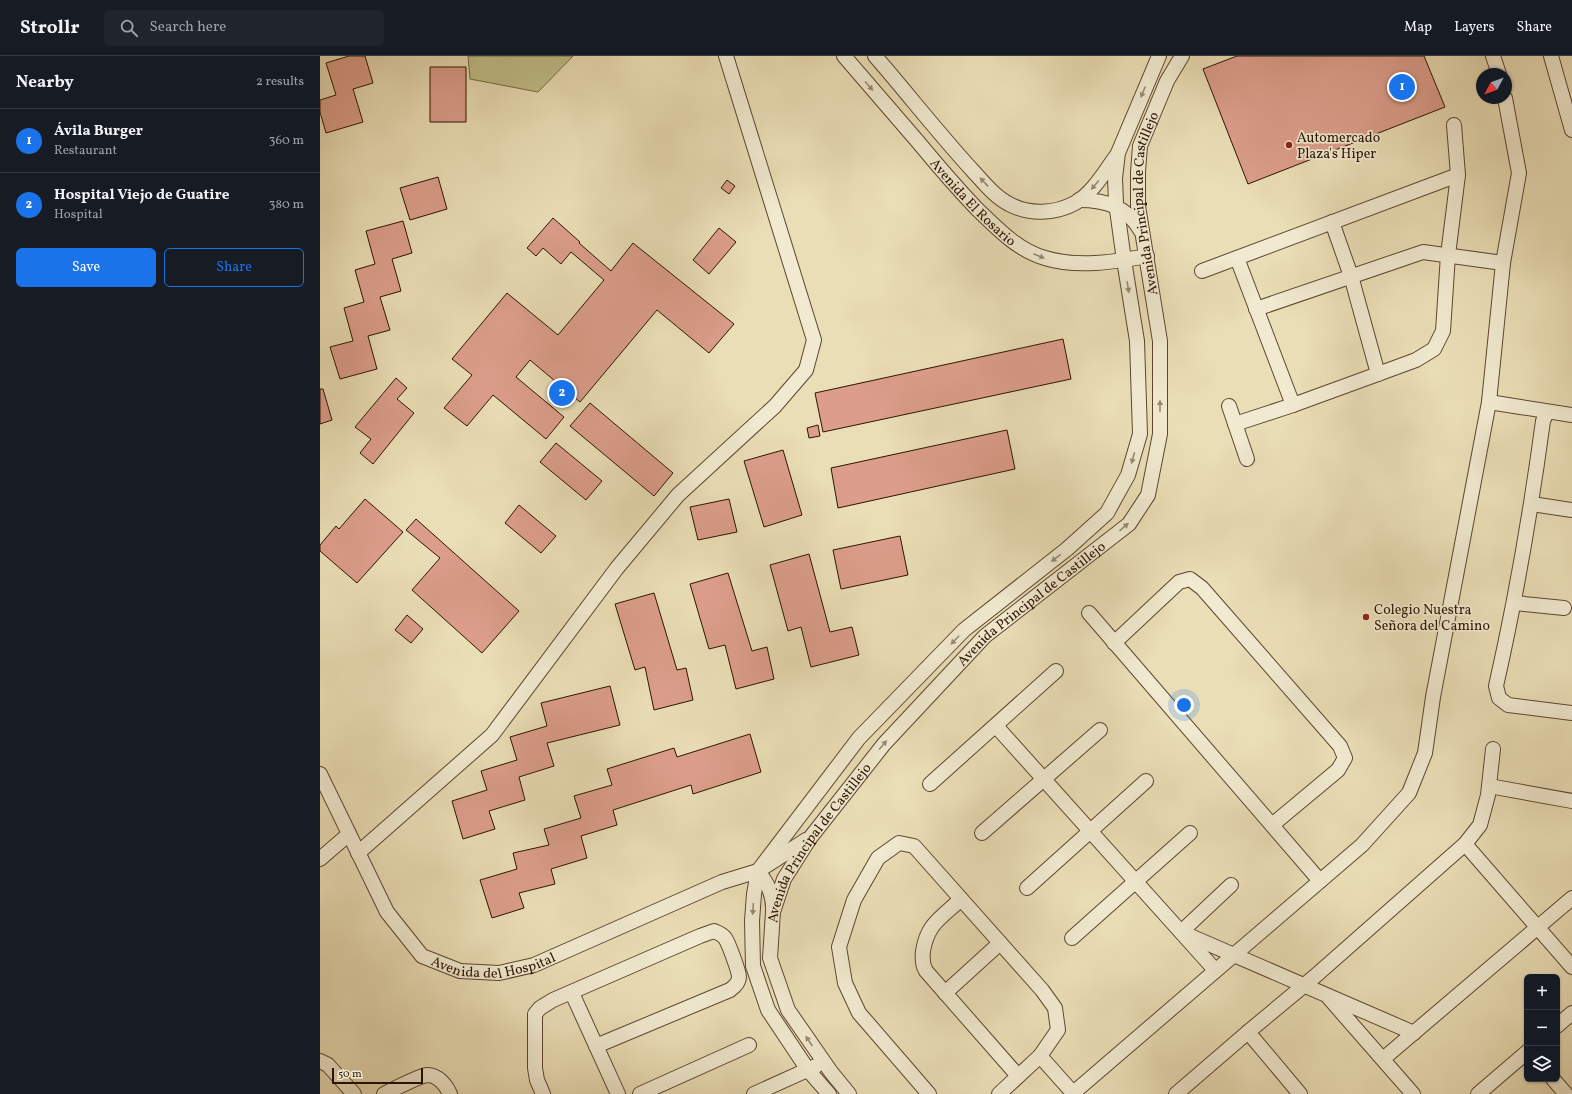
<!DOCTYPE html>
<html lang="en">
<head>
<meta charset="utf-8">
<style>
  :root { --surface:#171b24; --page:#20242c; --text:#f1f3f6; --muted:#9ea1a6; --line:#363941; --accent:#1a73e8 }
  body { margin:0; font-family:Vollkorn,serif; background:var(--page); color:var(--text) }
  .controls { position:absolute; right:12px; bottom:12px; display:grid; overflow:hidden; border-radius:6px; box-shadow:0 1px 3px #0004 }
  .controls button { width:36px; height:36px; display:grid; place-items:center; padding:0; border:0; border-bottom:1px solid var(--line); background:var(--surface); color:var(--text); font:20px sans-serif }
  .compass { position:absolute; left:1156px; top:12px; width:36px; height:36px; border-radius:50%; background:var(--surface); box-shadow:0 1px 3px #0004; rotate:229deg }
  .scale { position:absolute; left:12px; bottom:10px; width:91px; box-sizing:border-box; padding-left:4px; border:2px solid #2c1400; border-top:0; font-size:11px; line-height:14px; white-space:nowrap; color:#2c1400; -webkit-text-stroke:3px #f1ead0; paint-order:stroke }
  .you { position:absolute; left:864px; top:649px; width:14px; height:14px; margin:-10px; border:3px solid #fff; border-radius:50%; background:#1a73e8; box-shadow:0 0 0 6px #1a73e833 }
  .badge { display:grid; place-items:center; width:26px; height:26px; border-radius:50%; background:var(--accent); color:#fff; font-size:13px; font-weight:700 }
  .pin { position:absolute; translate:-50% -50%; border:2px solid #fff; box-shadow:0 1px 4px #0006 }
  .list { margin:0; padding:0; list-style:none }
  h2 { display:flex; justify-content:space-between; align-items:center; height:52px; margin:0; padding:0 16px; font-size:17px }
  h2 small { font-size:13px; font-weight:400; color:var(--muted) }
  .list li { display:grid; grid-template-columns:26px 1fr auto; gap:12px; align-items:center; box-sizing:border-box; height:64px; padding:0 16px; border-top:1px solid var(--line) }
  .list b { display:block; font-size:15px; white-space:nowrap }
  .list p { margin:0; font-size:13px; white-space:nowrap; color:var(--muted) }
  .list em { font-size:13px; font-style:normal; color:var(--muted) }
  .actions { display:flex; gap:8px; padding:12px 16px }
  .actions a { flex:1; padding:9px 0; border:1px solid var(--accent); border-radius:6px; text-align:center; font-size:14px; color:var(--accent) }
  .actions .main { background:var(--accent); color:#fff }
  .icon { flex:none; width:22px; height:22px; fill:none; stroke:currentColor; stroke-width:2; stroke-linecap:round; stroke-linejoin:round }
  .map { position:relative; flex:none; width:1252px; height:1038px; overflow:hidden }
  header { display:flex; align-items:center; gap:24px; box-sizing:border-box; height:56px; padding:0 20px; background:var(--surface); border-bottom:1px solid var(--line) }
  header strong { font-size:19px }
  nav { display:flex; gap:22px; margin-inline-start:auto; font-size:14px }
  .search { width:280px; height:36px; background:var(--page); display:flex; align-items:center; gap:10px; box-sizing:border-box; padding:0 14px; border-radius:6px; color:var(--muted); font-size:15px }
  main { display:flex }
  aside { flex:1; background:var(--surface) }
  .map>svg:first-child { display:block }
  .green { fill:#bfbf88; stroke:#766a44 }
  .building { fill:#dc9e8b; stroke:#2c1400 }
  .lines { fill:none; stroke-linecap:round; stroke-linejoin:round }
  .street-casing { stroke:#5c462e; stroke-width:16 }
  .street { stroke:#f1ead0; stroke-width:14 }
  .oneway { fill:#988a72 }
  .poi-dot { fill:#8f2418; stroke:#f1ead0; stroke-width:1.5 }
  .labels { text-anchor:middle; stroke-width:3.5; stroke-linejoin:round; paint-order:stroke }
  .poi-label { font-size:14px; fill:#2c1400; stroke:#f1ead0; text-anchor:start }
  .street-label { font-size:14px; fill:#2c1400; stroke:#f1ead0 }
</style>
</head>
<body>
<header>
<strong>Strollr</strong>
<div class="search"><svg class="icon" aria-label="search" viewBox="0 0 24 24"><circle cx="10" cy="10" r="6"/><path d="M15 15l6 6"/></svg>Search here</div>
<nav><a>Map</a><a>Layers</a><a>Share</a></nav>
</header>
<main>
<aside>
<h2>Nearby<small>2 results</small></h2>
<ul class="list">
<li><span class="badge">1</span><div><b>Ávila Burger</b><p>Restaurant</p></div><em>360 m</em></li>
<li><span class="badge">2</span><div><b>Hospital Viejo de Guatire</b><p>Hospital</p></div><em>380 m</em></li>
</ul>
<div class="actions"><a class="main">Save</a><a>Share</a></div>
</aside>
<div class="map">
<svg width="1252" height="1038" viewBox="0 0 1252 1038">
  <rect width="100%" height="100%" fill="#eadeb6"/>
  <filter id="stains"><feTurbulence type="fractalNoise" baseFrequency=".005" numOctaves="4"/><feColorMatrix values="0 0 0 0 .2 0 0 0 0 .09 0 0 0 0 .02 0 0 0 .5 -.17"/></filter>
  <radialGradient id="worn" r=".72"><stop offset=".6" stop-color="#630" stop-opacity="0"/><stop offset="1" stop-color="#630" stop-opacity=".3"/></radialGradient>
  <!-- green -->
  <path class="green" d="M 148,0 L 253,0 L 218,36 L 150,23 Z"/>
  <!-- building -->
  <path class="building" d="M 29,0 L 45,0 L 53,27 L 33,33 L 43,66 L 6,77 L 0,56 L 0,44 L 16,39 L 6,7 Z
    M 917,0 L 1104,0 L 1125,51 L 928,128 L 883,13 Z
    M 110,11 L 146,11 L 146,66 L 110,66 Z
    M 118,121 L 127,153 L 90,164 L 80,132 Z
    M 407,124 L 415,130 L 409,138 L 401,132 Z
    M 233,162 L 260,186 L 259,187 L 291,215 L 313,187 L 414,268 L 389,297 L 337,254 L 260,346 L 210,304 L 196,321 L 244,361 L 226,383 L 173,339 L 147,370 L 124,352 L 152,319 L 132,303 L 187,237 L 238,279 L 284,224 L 251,196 L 241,208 L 223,192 L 216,200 L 207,192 Z
    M 83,165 L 92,197 L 72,203 L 81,235 L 60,241 L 70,274 L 48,280 L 57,313 L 20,323 L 10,291 L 33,285 L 24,252 L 44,246 L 35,214 L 55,208 L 46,175 Z
    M 399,172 L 416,186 L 389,218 L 373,204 Z
    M 743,283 L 751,323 L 503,376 L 495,337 Z
    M 76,322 L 87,332 L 77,343 L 94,357 L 53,408 L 40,397 L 51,383 L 35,371 Z
    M 0,333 L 3,333 L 12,364 L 0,368 Z
    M 270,347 L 353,417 L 334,440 L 250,370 Z
    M 498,369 L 500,380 L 489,382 L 487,372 Z
    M 687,374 L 695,413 L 518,452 L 511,412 Z
    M 236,387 L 282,425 L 266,444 L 220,406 Z
    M 463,394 L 482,459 L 444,471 L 424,405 Z
    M 45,443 L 83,476 L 37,527 L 0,495 L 0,489 L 16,470 L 19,473 Z
    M 409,443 L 417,476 L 378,484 L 370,451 Z
    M 199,449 L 236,480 L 221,497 L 185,467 Z
    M 96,463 L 199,555 L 162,597 L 92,534 L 120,502 L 86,474 Z
    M 580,480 L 588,519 L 521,533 L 513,494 Z
    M 489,498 L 510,576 L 532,571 L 539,599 L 491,611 L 481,571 L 468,575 L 450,509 Z
    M 408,517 L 432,595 L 447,591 L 454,623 L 416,633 L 405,589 L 389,593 L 370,528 Z
    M 334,537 L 357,614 L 366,612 L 373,644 L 334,654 L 325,611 L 315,614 L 295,548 Z
    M 87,559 L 103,573 L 91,587 L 75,574 Z
    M 290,630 L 300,669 L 227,687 L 234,710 L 199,721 L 205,744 L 169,755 L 175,773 L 143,783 L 132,745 L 167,734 L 161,715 L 197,704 L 190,681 L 227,670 L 221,647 Z
    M 430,678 L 441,716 L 373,738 L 371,729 L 293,754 L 297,769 L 261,780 L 267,802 L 231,813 L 235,828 L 199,837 L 204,852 L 172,862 L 160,824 L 197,813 L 193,797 L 229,789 L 224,773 L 261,762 L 254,740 L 292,729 L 287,713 L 354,692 L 357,701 Z"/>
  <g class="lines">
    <!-- street casing -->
    <g class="street-casing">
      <g id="street">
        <path id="s1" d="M 524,0 C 549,29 574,58 599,87 C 618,110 637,132 657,153 C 677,172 697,194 725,202 C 757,212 794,206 827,200"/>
        <path d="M 555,0 C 588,38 619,78 653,115 C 664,127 675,141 689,148 C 709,159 735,158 755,147 C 773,137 785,115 797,99"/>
        <path d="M 1173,0 L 1179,18"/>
        <path d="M 1231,0 L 1252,74"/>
        <path d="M 759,144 C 787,144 807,151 821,175"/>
        <path d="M 1012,166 L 1031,220 L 1058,318"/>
        <path d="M 917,202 L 973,349"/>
        <path d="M 882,215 L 1138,119"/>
        <path d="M 936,253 L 1103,196 L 1183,207"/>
        <path d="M 1169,346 L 1252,359"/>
        <path d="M 909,350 L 927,403"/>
        <path d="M 1227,356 L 1223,365 C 1211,454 1196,542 1176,630 L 1179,642 L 1188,649 L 1252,657"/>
        <path d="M 915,368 L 973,349 L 1058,318 L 1096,304 L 1114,293 L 1123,275 L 1128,199 L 1138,119 L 1134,69"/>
        <path d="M 1212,448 L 1252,454"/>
        <path d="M 1195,547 L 1244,552"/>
        <path d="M 769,557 L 1000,825"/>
        <path d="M 794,587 L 859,526 L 870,523 L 882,532 L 1020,690 L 1025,702 L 1018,714 L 952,769"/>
        <path d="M 676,670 L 895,914"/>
        <path id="s2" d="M 0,718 L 67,856 L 102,900 L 140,915 L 179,917 L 214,909 L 402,826 L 438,815 L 486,784"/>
        <path d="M 610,728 L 736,615"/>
        <path d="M 1169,730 L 1252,745"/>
        <path d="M 662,777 L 780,674"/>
        <path d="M 1145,788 L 1252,911"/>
        <path d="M 38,797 L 172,679 L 297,512 L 358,439 L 455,350 L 486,314 L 494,284 L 406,0"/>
        <path d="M 0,803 L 29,778"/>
        <path d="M 438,815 C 447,827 453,837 453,852"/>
        <path d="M 911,829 L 861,876 L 1094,977"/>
        <path d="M 707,832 L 826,725"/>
        <path d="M 641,843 C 632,852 619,861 612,871 C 604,883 599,903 606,915 L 698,1020"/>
        <path d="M 752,882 L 870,777"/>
        <path d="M 252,937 L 298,1038"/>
        <path d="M 625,937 L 680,887"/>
        <path d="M 1009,942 L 1093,1038"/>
        <path d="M 1237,970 L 1252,957"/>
        <path d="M 928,976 L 980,1038"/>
        <path d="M 720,1000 L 753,1037"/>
        <path d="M 1063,1003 L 1252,842"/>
        <path d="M 0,1005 L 8,1009 L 34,1038"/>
        <path d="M 1233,1023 L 1246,1038"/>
        <path d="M 64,1038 C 72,1034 99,1020 107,1019 C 118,1019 126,1029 130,1038"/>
        <path d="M 223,1038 L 217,1024 L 215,1012 L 215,958 L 220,952 L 233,944 L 380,880 L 394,875 C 398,877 402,878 405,882 C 408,886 419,915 419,921 C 419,927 414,931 410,934 L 276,990"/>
        <path d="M 320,1038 L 429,989"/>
        <path d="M 434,1038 L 496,1010"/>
        <path d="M 509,1038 L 488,1014 L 448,954 L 433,910 L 432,865 L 434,838 L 438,815 L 539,682 L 644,574 L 747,493 L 787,457 L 808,419 L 820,378 L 817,285 L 804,204 L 796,147 L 795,122 L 798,97 L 839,0"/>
        <path id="s3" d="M 529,1038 L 511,1016 L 468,954 L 450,902 L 453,856 L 464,823 L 490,782 L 564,688 L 665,580 L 809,468 L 828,439 L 840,378 L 840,285 L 818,150 L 818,116 L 820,90 L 847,25 L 862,0"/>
        <path d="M 609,1038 L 539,957 L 525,927 L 519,891 L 534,844 L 558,802 L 579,787 L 594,790 L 722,934 L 735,952 L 738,974 L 720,1000 L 679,1038"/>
        <path d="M 752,1038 L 1042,789 L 1089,737 L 1105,697 L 1113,641 L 1169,346 L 1183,207 L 1199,117 L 1185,42"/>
        <path d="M 856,1038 L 928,976 L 993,922 L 1145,788 L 1160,769 L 1168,739 L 1173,693"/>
        <path d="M 1158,1038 L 1207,996"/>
      </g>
    </g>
    <!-- street -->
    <use href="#street" class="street"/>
  </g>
  <!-- one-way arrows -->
  <defs><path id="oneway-solid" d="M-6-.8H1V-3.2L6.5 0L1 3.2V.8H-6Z"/></defs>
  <g class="oneway">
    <use href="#oneway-solid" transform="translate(549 30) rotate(49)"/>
    <use href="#oneway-solid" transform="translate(823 36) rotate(112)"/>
    <use href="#oneway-solid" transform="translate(664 126) rotate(-133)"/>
    <use href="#oneway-solid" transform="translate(775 129) rotate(130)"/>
    <use href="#oneway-solid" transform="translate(719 200) rotate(23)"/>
    <use href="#oneway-solid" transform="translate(808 231) rotate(81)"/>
    <use href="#oneway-solid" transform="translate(840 350) rotate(-90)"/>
    <use href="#oneway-solid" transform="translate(813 402) rotate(105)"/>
    <use href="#oneway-solid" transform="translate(804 471) rotate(-41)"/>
    <use href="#oneway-solid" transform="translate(736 502) rotate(142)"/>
    <use href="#oneway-solid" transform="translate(635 584) rotate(134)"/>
    <use href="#oneway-solid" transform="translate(563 689) rotate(-50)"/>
    <use href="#oneway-solid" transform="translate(433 853) rotate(93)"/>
    <use href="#oneway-solid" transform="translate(489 985) rotate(-124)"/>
  </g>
  <!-- markers -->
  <g class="poi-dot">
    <circle cx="969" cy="89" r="4"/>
    <circle cx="1046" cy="561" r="4"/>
  </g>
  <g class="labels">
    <!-- poi labels -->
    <g class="poi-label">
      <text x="977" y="86">Automercado<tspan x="977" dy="16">Plaza's Hiper</tspan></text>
      <text x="1054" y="558">Colegio Nuestra<tspan x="1054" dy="16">Señora del Camino</tspan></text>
    </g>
    <!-- street labels -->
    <g class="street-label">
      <text dy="5" stroke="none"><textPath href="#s1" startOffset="195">Avenida El Rosario</textPath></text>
      <text dy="5" stroke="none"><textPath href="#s3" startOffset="1068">Avenida Principal de Castillejo</textPath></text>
      <text dy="5" stroke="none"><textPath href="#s3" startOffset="612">Avenida Principal de Castillejo</textPath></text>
      <text dy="5" stroke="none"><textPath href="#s3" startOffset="288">Avenida Principal de Castillejo</textPath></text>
      <text dy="5" stroke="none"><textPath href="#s2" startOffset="284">Avenida del Hospital</textPath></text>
    </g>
  </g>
  <rect width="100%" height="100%" filter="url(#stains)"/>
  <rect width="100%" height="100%" fill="url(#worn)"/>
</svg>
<div class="controls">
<button>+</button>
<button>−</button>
<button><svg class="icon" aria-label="layers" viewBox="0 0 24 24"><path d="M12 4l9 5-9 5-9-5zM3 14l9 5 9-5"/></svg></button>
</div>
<svg class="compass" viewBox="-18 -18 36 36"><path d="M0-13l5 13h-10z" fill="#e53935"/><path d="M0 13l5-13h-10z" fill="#9ea1a6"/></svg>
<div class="scale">50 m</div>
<div class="you"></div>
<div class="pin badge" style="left:1082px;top:31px">1</div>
<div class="pin badge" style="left:242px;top:337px">2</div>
</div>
</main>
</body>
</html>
